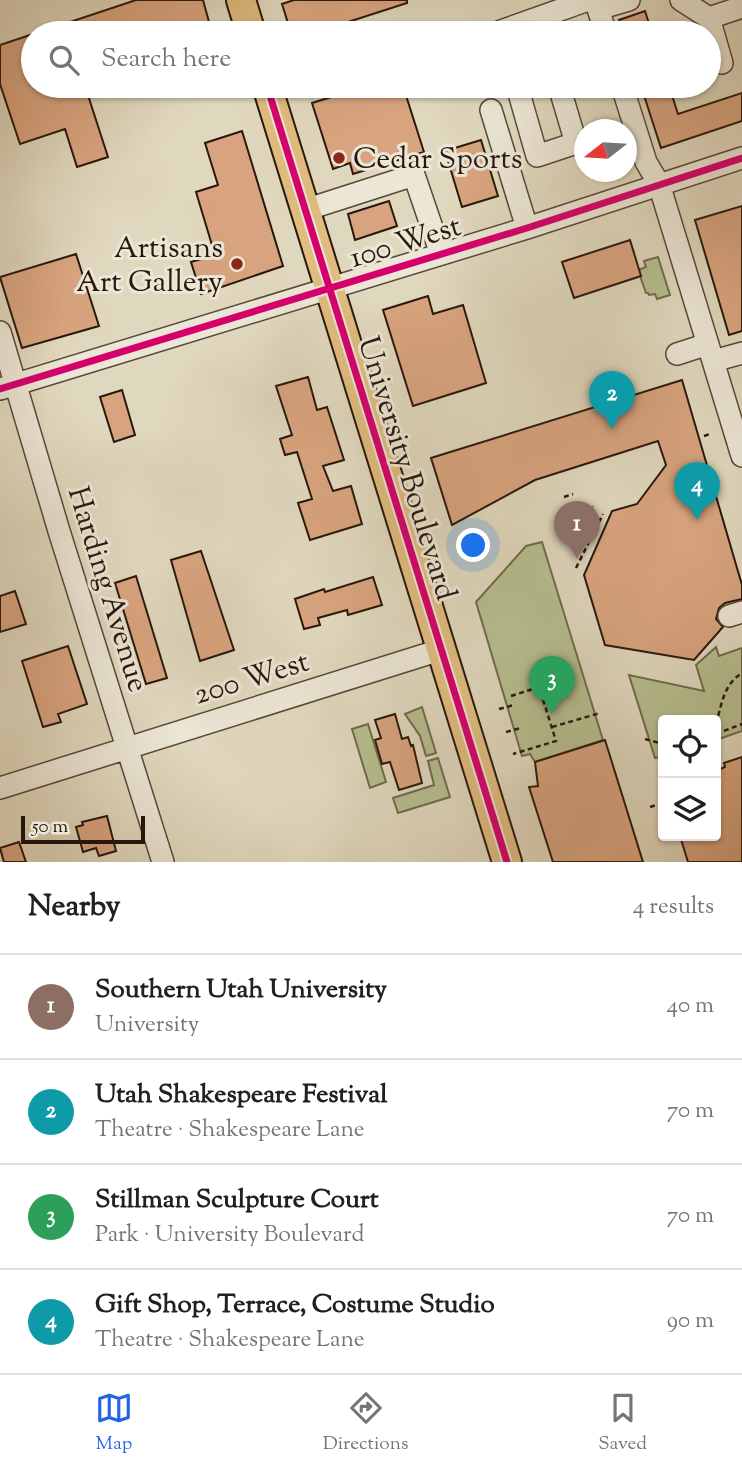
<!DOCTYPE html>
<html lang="en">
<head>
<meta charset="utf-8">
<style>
  :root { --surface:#fff; --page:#f6f6f6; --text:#202124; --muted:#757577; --line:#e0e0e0; --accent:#2563eb }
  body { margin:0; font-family:"Sorts Mill Goudy",serif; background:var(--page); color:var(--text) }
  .controls { position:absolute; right:21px; bottom:21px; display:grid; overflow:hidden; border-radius:7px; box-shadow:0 2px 5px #0004 }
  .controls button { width:63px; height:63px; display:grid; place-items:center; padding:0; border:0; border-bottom:2px solid var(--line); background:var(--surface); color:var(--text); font:35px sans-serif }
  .compass { position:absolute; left:574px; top:119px; width:63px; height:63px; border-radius:50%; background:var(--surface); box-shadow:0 2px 5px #0004; rotate:253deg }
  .scale { position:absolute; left:21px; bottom:18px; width:124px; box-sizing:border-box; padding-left:7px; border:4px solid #29170c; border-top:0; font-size:19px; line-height:24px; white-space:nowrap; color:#29170c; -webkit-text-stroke:5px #ebe6d5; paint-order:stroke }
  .you { position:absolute; left:474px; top:546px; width:24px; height:24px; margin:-18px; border:5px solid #fff; border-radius:50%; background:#1a73e8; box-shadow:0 0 0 10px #1a73e833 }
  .badge { display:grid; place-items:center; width:46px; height:46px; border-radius:50%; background:var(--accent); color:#fff; font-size:23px; font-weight:700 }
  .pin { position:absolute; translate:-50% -58px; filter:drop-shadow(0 2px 4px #0008) }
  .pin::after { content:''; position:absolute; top:37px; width:24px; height:21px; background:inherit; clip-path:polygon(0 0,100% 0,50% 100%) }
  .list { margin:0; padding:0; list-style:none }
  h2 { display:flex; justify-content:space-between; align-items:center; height:91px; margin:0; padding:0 28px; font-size:30px }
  h2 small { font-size:23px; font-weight:400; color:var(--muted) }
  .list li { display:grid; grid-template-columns:46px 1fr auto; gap:21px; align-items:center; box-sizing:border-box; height:105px; padding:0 28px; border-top:2px solid var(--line) }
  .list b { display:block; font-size:26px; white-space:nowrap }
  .list p { margin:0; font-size:23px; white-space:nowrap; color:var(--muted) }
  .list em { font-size:23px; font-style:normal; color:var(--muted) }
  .icon { flex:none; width:38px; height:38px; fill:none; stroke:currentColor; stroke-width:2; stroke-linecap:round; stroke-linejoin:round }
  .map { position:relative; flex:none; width:742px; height:862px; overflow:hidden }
  .search { position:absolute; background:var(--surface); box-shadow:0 2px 5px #0004; left:21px; right:21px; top:21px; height:77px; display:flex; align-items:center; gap:18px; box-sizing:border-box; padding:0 24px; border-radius:38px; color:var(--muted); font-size:26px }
  .sheet { height:511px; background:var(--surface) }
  nav { display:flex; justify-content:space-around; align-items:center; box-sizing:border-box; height:98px; border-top:2px solid var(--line); background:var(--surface); font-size:19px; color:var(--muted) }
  nav a { display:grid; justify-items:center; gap:4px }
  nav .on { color:var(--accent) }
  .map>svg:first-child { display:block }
  .green { fill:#b6be8f; stroke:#706a4e; stroke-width:2 }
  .building { fill:#d8a47f; stroke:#29170c; stroke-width:2 }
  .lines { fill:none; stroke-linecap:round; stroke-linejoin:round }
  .minor-casing { stroke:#574738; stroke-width:24 }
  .major-casing { stroke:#29170c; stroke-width:32 }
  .path { stroke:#29170c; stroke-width:2.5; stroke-dasharray:5 3.5; stroke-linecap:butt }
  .minor { stroke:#ebe6d5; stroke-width:21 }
  .major { stroke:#e0bc7f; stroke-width:28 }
  .cycleway-casing { stroke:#ebe6d5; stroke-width:11 }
  .cycleway { stroke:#d6006c; stroke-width:7 }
  .poi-dot { fill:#8f2418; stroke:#ebe6d5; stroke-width:2.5 }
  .labels { text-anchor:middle; stroke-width:6; stroke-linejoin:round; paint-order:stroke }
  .poi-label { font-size:30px; fill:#29170c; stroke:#ebe6d5; text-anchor:start }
  .street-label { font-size:30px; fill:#29170c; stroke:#ebe6d5 }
</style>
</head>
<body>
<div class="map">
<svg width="742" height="862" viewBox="0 0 742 862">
  <rect width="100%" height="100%" fill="#e0d8be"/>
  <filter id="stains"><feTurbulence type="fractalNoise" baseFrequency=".00286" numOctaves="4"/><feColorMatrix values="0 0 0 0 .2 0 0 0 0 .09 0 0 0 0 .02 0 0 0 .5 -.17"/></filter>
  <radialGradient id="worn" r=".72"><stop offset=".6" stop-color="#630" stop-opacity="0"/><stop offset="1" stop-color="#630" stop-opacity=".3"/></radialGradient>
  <!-- green -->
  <path class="green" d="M 658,257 L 670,295 L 657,299 L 655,294 L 649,295 L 648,293 L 646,293 L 638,270 L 646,267 L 644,261 Z
    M 592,507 L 578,537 L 571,513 Z
    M 542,542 L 603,740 L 535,762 L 530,754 L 522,756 L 476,602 L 526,546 Z
    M 716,647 L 719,656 L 742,648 L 742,731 L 716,740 L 716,720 L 663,720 L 663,756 L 655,758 L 629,675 L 704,691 L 696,665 Z
    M 422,707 L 436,753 L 426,756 L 420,736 L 405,714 Z
    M 368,724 L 386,782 L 370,788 L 352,729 Z
    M 438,758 L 450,797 L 398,813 L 393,798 L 434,785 L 428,761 Z"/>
  <!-- building -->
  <path class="building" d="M 136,0 L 203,0 L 212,33 L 43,33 L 43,31 Z
    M 294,0 L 407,0 L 407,3 L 314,33 L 291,33 L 282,4 Z
    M 645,11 L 652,33 L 623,33 L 619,20 Z
    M 33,34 L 33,86 L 85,86 L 108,157 L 77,167 L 65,129 L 20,144 L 0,84 L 0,45 Z
    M 367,86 L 403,86 L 424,152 L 353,174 L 350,163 L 333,169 L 312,103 Z
    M 641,86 L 669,86 L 678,114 L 742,93 L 742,121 L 661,148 Z
    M 242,131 L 283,266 L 201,294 L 191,262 L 215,255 L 196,192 L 218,185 L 205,143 Z
    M 481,140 L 498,196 L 462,207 L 445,151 Z
    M 389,201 L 397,226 L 355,240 L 348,214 Z
    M 742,206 L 742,331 L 729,335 L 695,220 Z
    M 630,240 L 641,276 L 574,298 L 562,262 Z
    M 76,254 L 99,326 L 22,348 L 0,277 Z
    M 428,296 L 433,314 L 463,305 L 486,383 L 413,406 L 383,310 Z
    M 308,377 L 317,410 L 327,407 L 344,460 L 323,466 L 333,491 L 351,486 L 362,524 L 310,540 L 298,503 L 312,499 L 297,452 L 285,455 L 280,439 L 292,435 L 276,386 Z
    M 682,380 L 742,585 L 742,599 L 725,603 L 719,608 L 716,619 L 723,627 L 694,660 L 605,645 L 584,575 L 612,511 L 637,504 L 666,465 L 658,441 L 535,480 L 452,525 L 431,458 Z
    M 122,390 L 135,435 L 114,442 L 100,397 Z
    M 201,551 L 234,650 L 200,661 L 171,560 Z
    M 136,576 L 167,678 L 146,684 L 115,583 Z
    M 373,577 L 382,605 L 348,615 L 347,610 L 318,618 L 320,625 L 304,629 L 295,599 L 324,589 L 325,592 Z
    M 15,591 L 26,624 L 0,632 L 0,596 Z
    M 68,646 L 87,704 L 58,714 L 61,722 L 43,727 L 22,661 Z
    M 395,714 L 402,739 L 408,737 L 411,746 L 413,745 L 422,783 L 399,790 L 390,762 L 382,764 L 375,740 L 381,738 L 375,720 Z
    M 605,740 L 643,862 L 553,862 L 529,787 L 538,786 L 535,762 Z
    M 742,757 L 742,862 L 688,862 L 680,836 L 716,836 L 716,771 L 725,767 L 724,763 Z
    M 107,816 L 116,851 L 99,856 L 96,848 L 83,852 L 76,827 L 83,825 L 82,822 Z
    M 19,842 L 26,862 L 4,862 L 0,848 Z"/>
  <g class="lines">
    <!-- minor casing -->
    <g class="minor-casing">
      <path id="minor" d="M 595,0 L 606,33
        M 681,0 L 709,18 L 722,63
        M 598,9 L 629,0
        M 709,18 L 742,7
        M 502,33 L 501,31 L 588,0
        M 517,86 L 537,156 L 576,143 L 559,86
        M 622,86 L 646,162 L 659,184 L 742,456
        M 491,110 L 527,228
        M 305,210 L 414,175 L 441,254
        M 0,332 L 59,531 L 163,862
        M 677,354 L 708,344
        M 713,361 L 742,353
        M 0,389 L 527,228 L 742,158
        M 729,616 L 742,612
        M 0,788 L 440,650"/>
    </g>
    <!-- major casing -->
    <g class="major-casing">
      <path id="major" d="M 241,0 L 251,33
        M 267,86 L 507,862"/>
    </g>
    <!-- path -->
    <path class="path" d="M 704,436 L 710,434
      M 564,497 L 573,494
      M 568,511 L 577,509
      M 576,568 L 603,514
      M 511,696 L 539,687 L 556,741 L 513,754
      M 499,709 L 514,705
      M 716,724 C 722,704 723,685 742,673
      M 552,727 L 600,713
      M 506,732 L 521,728
      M 716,734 L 742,724
      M 645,739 L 663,744
      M 650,807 L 663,803"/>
    <!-- minor -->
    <use href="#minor" class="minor"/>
    <!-- major -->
    <use href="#major" class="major"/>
    <!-- cycleway casing -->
    <g class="cycleway-casing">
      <path id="cycleway" d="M 267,86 L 507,862
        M 0,389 L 527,228 L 742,158"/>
    </g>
    <!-- cycleway -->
    <use href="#cycleway" class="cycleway"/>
  </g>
  <!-- markers -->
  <g class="poi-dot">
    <circle cx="339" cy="158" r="7"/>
    <circle cx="237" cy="264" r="7"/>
  </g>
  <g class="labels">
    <!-- poi labels -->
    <g class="poi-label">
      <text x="353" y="168">Cedar Sports</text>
      <text x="223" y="257" text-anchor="end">Artisans<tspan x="223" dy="34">Art Gallery</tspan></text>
    </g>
    <!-- street labels -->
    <g class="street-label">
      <text transform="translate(405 241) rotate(-17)" y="10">100 West</text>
      <text transform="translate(408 468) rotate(73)" y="10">University Boulevard</text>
      <text transform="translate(109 589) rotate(73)" y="10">Harding Avenue</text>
      <text transform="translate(251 677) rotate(-17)" y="10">200 West</text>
    </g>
  </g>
  <rect width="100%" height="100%" filter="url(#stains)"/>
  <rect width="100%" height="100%" fill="url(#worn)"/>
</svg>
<div class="controls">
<button><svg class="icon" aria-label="locate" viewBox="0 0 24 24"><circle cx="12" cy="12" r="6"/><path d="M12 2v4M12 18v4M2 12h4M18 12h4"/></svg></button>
<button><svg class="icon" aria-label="layers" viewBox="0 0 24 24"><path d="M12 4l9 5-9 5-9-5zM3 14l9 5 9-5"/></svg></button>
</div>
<svg class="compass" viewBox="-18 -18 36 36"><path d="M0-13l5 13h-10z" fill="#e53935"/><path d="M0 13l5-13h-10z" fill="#757577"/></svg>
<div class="scale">50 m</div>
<div class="you"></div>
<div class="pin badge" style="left:577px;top:559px;background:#8d6e63">1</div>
<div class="pin badge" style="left:612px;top:429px;background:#0f9aa8">2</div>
<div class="pin badge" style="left:552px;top:714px;background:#2e9e5b">3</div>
<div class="pin badge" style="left:697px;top:520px;background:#0f9aa8">4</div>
<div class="search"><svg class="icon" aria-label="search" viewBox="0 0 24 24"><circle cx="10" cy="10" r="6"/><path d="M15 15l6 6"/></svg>Search here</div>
</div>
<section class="sheet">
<h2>Nearby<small>4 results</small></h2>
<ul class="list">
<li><span class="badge" style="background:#8d6e63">1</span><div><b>Southern Utah University</b><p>University</p></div><em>40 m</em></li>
<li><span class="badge" style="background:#0f9aa8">2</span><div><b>Utah Shakespeare Festival</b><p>Theatre · Shakespeare Lane</p></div><em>70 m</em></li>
<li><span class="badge" style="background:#2e9e5b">3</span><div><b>Stillman Sculpture Court</b><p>Park · University Boulevard</p></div><em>70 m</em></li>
<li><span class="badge" style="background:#0f9aa8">4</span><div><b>Gift Shop, Terrace, Costume Studio</b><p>Theatre · Shakespeare Lane</p></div><em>90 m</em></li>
</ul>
</section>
<nav>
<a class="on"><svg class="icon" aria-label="map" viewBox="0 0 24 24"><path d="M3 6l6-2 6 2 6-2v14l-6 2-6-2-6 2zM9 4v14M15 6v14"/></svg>Map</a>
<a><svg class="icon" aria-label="directions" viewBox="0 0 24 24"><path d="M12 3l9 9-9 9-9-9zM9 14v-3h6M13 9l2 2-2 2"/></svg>Directions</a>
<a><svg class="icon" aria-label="saved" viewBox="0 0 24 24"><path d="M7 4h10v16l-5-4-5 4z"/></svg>Saved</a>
</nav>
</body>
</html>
